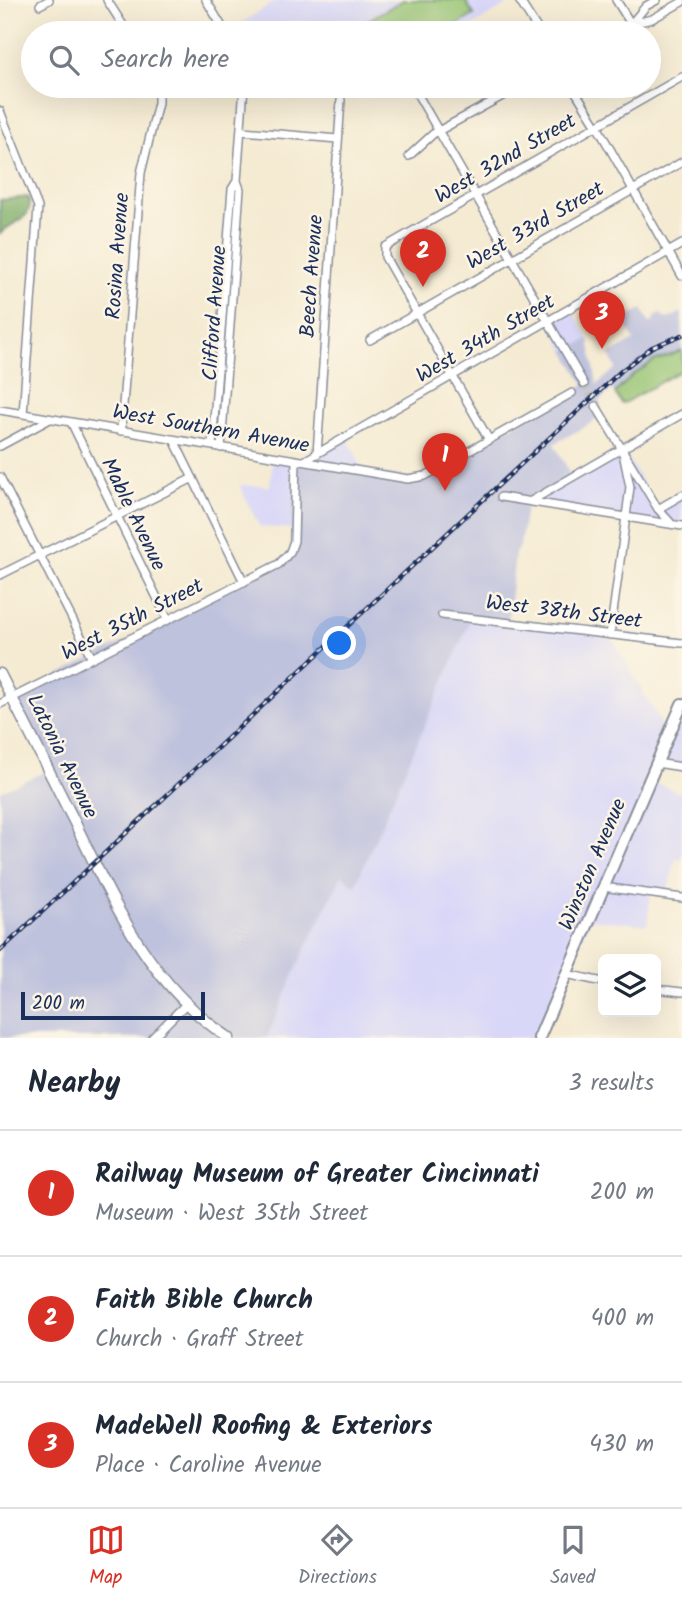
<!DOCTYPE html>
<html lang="en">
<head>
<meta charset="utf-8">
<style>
  :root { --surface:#fff; --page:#f6f6f7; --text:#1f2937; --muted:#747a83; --line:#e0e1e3; --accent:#d93025 }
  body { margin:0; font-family:Kalam,sans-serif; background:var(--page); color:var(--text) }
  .controls { position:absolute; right:21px; bottom:21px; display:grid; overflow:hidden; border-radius:10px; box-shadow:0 7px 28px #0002 }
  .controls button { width:63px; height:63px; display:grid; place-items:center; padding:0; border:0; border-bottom:2px solid var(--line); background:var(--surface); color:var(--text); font:35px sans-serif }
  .scale { position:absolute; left:21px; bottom:18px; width:184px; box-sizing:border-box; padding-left:7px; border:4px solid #1b2f5e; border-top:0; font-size:19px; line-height:24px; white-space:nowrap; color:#1b2f5e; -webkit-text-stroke:5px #fcf5e5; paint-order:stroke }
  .you { position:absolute; left:340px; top:644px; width:24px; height:24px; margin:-18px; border:5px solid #fff; border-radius:50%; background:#1a73e8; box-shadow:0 0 0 10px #1a73e833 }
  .badge { display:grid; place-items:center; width:46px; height:46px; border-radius:50%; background:var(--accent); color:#fff; font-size:23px; font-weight:700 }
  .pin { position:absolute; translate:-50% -58px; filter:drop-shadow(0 2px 4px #0008) }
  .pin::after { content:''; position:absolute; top:37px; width:24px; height:21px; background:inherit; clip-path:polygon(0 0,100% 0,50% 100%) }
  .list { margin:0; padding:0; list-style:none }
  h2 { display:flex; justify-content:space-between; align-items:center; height:91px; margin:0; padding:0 28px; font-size:30px }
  h2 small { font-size:23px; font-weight:400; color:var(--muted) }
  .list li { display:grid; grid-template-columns:46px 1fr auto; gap:21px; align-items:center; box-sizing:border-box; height:126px; padding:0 28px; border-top:2px solid var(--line) }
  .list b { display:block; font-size:26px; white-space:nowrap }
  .list p { margin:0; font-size:23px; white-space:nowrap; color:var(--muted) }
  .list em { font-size:23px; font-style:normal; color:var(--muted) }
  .icon { flex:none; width:38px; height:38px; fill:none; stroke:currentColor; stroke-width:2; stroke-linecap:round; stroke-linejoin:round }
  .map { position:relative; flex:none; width:682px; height:1038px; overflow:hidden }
  .search { position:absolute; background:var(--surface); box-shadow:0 7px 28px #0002; left:21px; right:21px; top:21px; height:77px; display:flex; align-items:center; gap:18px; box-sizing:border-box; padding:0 24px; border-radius:38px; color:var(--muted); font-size:26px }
  .sheet { height:469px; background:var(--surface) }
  nav { display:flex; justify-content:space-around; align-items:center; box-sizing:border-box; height:98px; border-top:2px solid var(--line); background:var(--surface); font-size:19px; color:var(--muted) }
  nav a { display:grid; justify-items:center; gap:4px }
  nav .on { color:var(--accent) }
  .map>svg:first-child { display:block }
  .built { fill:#d8d7f8 }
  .industrial { fill:#bfc2dd }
  .green { fill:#96c472; stroke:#587a68; stroke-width:2 }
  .forest { fill:#78aa64; stroke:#4a6c61; stroke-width:2 }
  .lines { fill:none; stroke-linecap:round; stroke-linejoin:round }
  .minor-tunnel { stroke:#c9c5bc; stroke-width:7; stroke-dasharray:7 3.5; stroke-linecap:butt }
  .minor-casing { stroke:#888d98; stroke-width:10 }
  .tertiary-casing { stroke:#888d98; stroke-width:13 }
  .secondary-casing { stroke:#888d98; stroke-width:14 }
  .minor { stroke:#fff; stroke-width:7 }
  .tertiary { stroke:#fff; stroke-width:10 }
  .secondary { stroke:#fff; stroke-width:10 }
  .rail-casing { stroke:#1b2f5e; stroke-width:4.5 }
  .rail { stroke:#fcf5e5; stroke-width:2; stroke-dasharray:5; stroke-linecap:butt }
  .labels { text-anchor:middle; stroke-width:5; stroke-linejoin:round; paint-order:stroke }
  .street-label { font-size:21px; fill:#1b2f5e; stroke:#fcf5e5 }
</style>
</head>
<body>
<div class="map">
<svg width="682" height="1038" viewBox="0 0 682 1038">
  <rect width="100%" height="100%" fill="#fcf5e5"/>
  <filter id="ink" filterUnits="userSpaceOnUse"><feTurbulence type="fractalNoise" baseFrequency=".0143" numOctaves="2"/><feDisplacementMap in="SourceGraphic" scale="14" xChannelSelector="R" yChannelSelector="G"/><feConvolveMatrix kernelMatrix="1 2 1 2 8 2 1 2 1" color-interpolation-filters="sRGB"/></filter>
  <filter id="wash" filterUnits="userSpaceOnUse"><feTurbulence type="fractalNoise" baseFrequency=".00686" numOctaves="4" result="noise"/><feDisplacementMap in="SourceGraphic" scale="28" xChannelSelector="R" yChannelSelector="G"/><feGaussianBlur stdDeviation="1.57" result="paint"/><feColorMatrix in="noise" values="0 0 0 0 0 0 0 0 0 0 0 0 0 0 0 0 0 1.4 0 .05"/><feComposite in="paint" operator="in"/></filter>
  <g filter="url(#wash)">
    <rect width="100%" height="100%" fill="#f5ebd3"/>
    <!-- built -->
    <path class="built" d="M 277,0 L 515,0 L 460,33 L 226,33 Z
      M 571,309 L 589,339 L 565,351 L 549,322 Z
      M 347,437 L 364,472 L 304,461 Z
      M 622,448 L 658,509 L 682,495 L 682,526 L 531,501 Z
      M 273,456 L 296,460 L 294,529 L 260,527 L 239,485 L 270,486 Z
      M 471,618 L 610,635 L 668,735 L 682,704 L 682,767 L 656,763 L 649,780 L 682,794 L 682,860 L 676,858 L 667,896 L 651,894 L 647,925 L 590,919 L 539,1038 L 267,1038 L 302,956 L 275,941 L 342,875 L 355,886 Z"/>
    <!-- industrial -->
    <path class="industrial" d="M 642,309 L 650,324 L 659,313 L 667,319 L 682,312 L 682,351 L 654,361 L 633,375 L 615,393 L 612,389 L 599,401 L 602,417 L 554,444 L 568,469 L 570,477 L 527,501 L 520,546 L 515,553 L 508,623 L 471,619 L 355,886 L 342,875 L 302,956 L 267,1038 L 0,1038 L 0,791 L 49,770 L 12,698 L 275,566 L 290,552 L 296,460 L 417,479 L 572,393 L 584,384 L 565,351 L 589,339 L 597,385 L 616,368 L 609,355 L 634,340 L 623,320 Z"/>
    <!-- green -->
    <path class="green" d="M 403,0 L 465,0 L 474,15 L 443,33 L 363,33 L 358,26 Z
      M 682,351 L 682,370 L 622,404 L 615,393 L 633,375 L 654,361 Z"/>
    <!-- forest -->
    <path class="forest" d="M 28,197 C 37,219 11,221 0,234 L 0,200 Z"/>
  </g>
  <g filter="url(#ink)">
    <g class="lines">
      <!-- minor-tunnel -->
      <path class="minor-tunnel" d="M 584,384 L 596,406"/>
      <!-- minor casing -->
      <g class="minor-casing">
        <path id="minor" d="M 107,0 L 128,33
          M 206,0 L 226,33
          M 519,0 L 540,33
          M 616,0 L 631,24
          M 40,5 L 49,0
          M 631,24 L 646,6 L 657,0
          M 614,33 L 631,24 L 652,19 L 682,2
          M 572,86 L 597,126 L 682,276
          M 415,90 L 584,384
          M 0,111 L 38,207 L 23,414
          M 242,131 L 338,139
          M 409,156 L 433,134 L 521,86
          M 370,340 L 682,162
          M 596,406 L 658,509 L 670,522
          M 0,410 L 408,479 L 425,476 L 572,393
          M 71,422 L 168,620
          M 121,431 L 141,173 L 158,103 L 158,86
          M 174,440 L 244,582
          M 489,440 L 385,257 L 385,247 L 682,77
          M 0,446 L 50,419
          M 212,446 L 232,189 L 237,181
          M 221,448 L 240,189 L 237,181 L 244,86
          M 317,454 L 341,100
          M 304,461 L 682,244
          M 0,477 L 92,658
          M 501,497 L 682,526
          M 531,501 L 682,414
          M 658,509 L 682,495
          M 0,575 L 193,478
          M 442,615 L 682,643
          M 610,635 L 630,487 L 622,448
          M 0,704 L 279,564 L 290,552 L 294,541 L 296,460
          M 656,763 L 682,767
          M 603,887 L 682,898
          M 566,974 L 603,982
          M 656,989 L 682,992
          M 152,1038 L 186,1004"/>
      </g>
      <!-- tertiary casing -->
      <g class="tertiary-casing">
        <path id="tertiary" d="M 0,674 C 25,724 50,773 75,823 C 114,904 151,987 229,1038"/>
      </g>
      <!-- secondary casing -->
      <g class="secondary-casing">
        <path id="secondary" d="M 539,1038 L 682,704"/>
      </g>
      <!-- minor -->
      <use href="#minor" class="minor"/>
      <!-- tertiary -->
      <use href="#tertiary" class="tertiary"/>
      <!-- secondary -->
      <use href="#secondary" class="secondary"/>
      <!-- rail casing -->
      <g class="rail-casing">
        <path id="rail" d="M 0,951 L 621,371 L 652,347 L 682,335"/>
      </g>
      <!-- rail -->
      <use href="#rail" class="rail"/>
    </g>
  </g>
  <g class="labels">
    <!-- street labels -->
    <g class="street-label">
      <text transform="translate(505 158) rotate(-30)" y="7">West 32nd Street</text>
      <text transform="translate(535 225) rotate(-30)" y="7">West 33rd Street</text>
      <text transform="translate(117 256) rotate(-86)" y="7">Rosina Avenue</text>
      <text transform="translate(311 276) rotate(-86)" y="7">Beech Avenue</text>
      <text transform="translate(214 313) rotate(-86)" y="7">Clifford Avenue</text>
      <text transform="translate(485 338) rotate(-30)" y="7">West 34th Street</text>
      <text transform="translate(211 428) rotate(10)" y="7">West Southern Avenue</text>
      <text transform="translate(134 514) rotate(64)" y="7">Mable Avenue</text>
      <text transform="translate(564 611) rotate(7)" y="7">West 38th Street</text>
      <text transform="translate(132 619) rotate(-27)" y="7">West 35th Street</text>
      <text transform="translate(63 756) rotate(64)" y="7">Latonia Avenue</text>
      <text transform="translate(592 864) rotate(-67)" y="7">Winston Avenue</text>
    </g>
  </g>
</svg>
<div class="controls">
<button><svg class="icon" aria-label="layers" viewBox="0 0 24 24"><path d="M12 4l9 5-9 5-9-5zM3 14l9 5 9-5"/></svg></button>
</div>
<div class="scale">200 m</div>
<div class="you"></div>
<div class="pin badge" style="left:445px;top:491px">1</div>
<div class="pin badge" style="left:423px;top:287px">2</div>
<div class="pin badge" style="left:602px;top:349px">3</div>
<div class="search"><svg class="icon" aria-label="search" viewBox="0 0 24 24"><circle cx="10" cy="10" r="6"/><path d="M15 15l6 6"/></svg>Search here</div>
</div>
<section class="sheet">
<h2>Nearby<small>3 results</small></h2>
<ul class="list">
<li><span class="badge">1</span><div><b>Railway Museum of Greater Cincinnati</b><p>Museum · West 35th Street</p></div><em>200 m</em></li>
<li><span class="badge">2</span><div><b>Faith Bible Church</b><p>Church · Graff Street</p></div><em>400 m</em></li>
<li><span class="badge">3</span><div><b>MadeWell Roofing &amp; Exteriors</b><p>Place · Caroline Avenue</p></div><em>430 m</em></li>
</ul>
</section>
<nav>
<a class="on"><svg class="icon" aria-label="map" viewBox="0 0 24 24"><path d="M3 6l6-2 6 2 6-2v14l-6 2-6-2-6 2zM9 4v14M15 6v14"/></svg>Map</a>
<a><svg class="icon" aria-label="directions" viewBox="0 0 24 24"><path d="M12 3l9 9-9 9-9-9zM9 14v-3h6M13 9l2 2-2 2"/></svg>Directions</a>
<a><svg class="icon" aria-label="saved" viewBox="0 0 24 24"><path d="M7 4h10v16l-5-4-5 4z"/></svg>Saved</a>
</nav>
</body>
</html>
